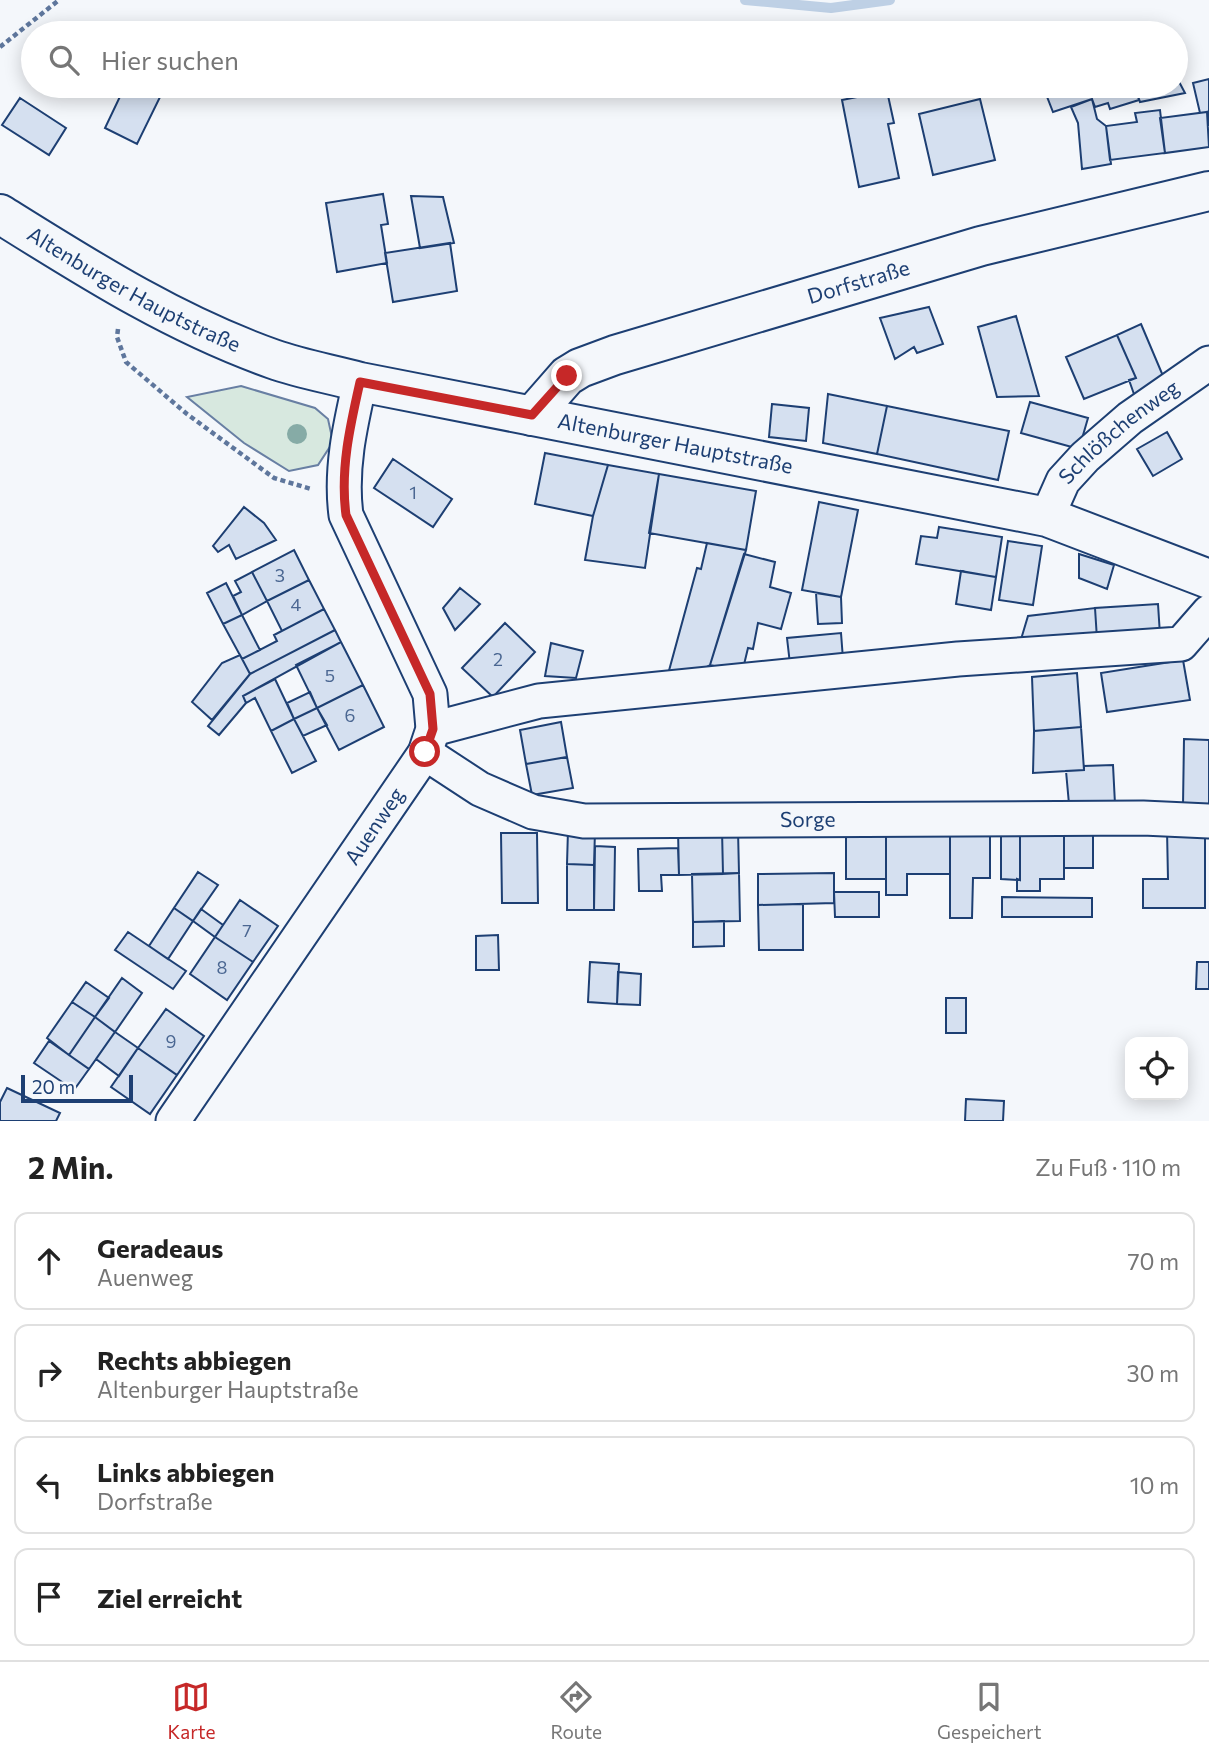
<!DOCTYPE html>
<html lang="de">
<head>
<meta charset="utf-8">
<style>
  :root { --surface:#fff; --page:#f2f2f2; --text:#222; --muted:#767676; --line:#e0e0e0; --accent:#c62828 }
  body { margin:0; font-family:Commissioner,sans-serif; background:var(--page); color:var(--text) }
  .controls { position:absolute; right:21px; bottom:21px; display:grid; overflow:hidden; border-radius:14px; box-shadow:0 4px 18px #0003 }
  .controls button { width:63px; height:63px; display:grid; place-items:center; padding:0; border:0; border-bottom:2px solid var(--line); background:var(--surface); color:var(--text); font:35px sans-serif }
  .scale { position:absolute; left:21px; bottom:18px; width:112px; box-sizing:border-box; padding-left:7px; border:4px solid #1d3f73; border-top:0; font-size:19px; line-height:24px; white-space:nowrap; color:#1d3f73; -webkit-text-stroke:5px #f4f7fb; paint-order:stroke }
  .stop { position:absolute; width:21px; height:21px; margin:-16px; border:5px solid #c62828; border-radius:50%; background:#fff }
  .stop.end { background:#c62828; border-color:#fff; box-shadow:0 2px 7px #0008 }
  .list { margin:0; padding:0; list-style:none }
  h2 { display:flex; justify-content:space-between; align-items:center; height:91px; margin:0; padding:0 28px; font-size:30px }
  h2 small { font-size:23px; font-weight:400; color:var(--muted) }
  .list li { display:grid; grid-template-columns:46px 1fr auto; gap:21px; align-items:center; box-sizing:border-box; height:98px; margin:0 14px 14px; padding:0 14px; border:2px solid var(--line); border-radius:14px }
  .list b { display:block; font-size:26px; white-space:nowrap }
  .list p { margin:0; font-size:23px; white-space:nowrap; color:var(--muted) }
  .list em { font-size:23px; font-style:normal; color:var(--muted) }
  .icon { flex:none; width:38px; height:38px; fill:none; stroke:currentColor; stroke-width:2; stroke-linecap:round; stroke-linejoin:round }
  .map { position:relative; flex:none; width:1209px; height:1121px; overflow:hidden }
  .search { position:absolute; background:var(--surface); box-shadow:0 4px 18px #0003; left:21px; right:21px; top:21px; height:77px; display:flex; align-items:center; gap:18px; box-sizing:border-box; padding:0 24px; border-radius:38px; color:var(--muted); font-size:26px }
  .sheet { height:539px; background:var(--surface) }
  nav { display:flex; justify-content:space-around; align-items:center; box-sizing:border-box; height:98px; border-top:2px solid var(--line); background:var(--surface); font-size:19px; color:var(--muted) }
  nav a { display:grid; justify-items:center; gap:4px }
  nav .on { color:var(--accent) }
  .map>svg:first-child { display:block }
  .green { fill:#d7e8df; stroke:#687fa3; stroke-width:2 }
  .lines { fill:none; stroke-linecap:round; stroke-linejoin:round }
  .stream { stroke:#bed0e5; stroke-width:10 }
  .building { fill:#d5e0f0; stroke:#1d3f73; stroke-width:2 }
  .minor-casing { stroke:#1d3f73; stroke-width:37 }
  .secondary-casing { stroke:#1d3f73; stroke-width:42 }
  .path { stroke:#5e769c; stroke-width:4.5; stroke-dasharray:5 3.5; stroke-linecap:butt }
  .minor { stroke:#f4f7fb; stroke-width:33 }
  .secondary { stroke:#f4f7fb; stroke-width:38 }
  .tree { fill:#86aba6 }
  .route { stroke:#c62828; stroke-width:9 }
  .labels { text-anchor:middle; stroke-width:5; stroke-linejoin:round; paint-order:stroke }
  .number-label { font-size:18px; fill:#4b6792 }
  .street-label { font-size:21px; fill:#1d3f73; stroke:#f4f7fb }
</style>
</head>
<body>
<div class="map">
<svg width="1209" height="1121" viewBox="0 0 1209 1121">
  <rect width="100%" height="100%" fill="#f4f7fb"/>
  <!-- green -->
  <path class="green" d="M 241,386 L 315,408 L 328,419 L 333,442 L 318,465 L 289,471 L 244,443 L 187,397 Z"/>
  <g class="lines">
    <!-- stream -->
    <path class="stream" d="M 745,0 L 831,8 L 890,0"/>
  </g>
  <!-- building -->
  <path class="building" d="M 1176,76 L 1185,93 L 1140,102 L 1136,90 L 1131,86 L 1176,86 Z
    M 1209,79 L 1209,126 L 1207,112 L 1200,113 L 1193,83 Z
    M 125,86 L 141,86 L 161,95 L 137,144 L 105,128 Z
    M 1058,86 L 1131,86 L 1136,90 L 1139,100 L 1110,109 L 1108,103 L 1095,107 L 1092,99 L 1053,112 L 1044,89 Z
    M 887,91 L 894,123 L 888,124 L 899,178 L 859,187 L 842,100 Z
    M 20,98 L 66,128 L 49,155 L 2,125 Z
    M 980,99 L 995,160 L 933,175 L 919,114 Z
    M 1092,99 L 1097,119 L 1106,126 L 1111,164 L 1082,169 L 1078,123 L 1071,107 Z
    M 1160,110 L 1165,153 L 1110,160 L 1106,126 L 1137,122 L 1135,113 Z
    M 1207,112 L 1209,147 L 1165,153 L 1160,118 Z
    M 383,194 L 388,224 L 381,225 L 387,263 L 337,272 L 326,203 Z
    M 411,196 L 443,197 L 454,243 L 420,248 Z
    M 450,243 L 457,291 L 393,302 L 385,253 Z
    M 929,307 L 943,344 L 917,353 L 914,347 L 895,359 L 880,318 Z
    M 1016,316 L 1039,396 L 997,397 L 978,327 Z
    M 1141,324 L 1166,383 L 1135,397 L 1129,380 L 1136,378 L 1117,335 Z
    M 1117,335 L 1136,378 L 1084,399 L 1066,357 Z
    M 828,394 L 887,406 L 877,454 L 823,443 Z
    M 1030,402 L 1088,418 L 1079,449 L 1021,433 Z
    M 772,404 L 809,408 L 806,441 L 769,437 Z
    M 887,406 L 1009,431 L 998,480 L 877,454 Z
    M 1167,432 L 1182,459 L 1153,476 L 1137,449 Z
    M 545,453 L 608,465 L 593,516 L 535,504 Z
    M 393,459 L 452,499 L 433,527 L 374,488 Z
    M 608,465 L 659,474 L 645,568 L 585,560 L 593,516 Z
    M 659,474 L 756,491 L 746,550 L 649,533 Z
    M 819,502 L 858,510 L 841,597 L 802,590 Z
    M 244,507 L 264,523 L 276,540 L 236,559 L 229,545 L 218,552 L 213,546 Z
    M 939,527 L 1002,537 L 996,577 L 916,564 L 921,536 L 937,538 Z
    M 1008,541 L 1042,546 L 1033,605 L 999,600 Z
    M 707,543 L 746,550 L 710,665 L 691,676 L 667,678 L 697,568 L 701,569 Z
    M 294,550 L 309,580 L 267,601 L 252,572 Z
    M 744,554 L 775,562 L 770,587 L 791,593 L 781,629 L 758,623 L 753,649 L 748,648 L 742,673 L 710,665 Z
    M 1079,554 L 1114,565 L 1107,589 L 1079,578 Z
    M 961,571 L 996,577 L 991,610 L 956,604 Z
    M 252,572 L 267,601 L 242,615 L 233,596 L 241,592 L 235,581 Z
    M 309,580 L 324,609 L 282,631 L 267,601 Z
    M 226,583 L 242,615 L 223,624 L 207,593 Z
    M 460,588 L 480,604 L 455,630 L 443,608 Z
    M 816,593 L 841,597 L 842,623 L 818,624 Z
    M 1158,604 L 1160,635 L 1097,639 L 1095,608 Z
    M 1095,608 L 1097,639 L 1019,646 L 1028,616 Z
    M 324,609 L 335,630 L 250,674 L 242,659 L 277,641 L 274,635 Z
    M 242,615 L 260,650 L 242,659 L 223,624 Z
    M 505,623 L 535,652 L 493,697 L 462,668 Z
    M 335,630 L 341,642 L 243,696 L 246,703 L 219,735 L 208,726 L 250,674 Z
    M 841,633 L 843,659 L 790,664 L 787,638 Z
    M 341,642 L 363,685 L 317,708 L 296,665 Z
    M 551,643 L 583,651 L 576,678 L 545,676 Z
    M 240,655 L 250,674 L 212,720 L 192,702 L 222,663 Z
    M 1183,660 L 1190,700 L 1107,712 L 1101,673 Z
    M 1077,673 L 1081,727 L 1034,731 L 1032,677 Z
    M 275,679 L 294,719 L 271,731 L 255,698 L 246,703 L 243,696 Z
    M 363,685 L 384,727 L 339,750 L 317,708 Z
    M 310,692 L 317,708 L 294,719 L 287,703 Z
    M 317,708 L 327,725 L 303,736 L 294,719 Z
    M 294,719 L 316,761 L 292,773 L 271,731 Z
    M 561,722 L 567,757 L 526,764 L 520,730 Z
    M 1081,727 L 1084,770 L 1033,773 L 1034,731 Z
    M 1184,739 L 1209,740 L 1209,805 L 1183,805 Z
    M 567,757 L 573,788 L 532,795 L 526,764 Z
    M 1113,765 L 1115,804 L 1069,804 L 1066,771 L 1084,770 L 1084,766 Z
    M 568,830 L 595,831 L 594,865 L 567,864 Z
    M 678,830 L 722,830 L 723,874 L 679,875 Z
    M 722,830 L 738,830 L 739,873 L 723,874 Z
    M 1020,830 L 1064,830 L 1064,879 L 1040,879 L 1040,891 L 1017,891 L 1017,879 L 1020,880 Z
    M 1167,830 L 1205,830 L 1205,908 L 1143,908 L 1143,879 L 1168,879 Z
    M 501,833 L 537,833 L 538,903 L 502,903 Z
    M 846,833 L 886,833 L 886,879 L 846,879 Z
    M 886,833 L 950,833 L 950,874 L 907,874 L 907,895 L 886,895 Z
    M 950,833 L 990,833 L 990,878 L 973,878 L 972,918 L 950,918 Z
    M 1001,833 L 1020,833 L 1020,880 L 1001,879 Z
    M 1064,833 L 1093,833 L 1093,868 L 1064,868 Z
    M 595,846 L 615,847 L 614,910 L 594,910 Z
    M 678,848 L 679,875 L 661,875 L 662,891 L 639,891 L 638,849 Z
    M 567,864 L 594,865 L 594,910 L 567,910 Z
    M 198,872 L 218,885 L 193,921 L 174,908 Z
    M 739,873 L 740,921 L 693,922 L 692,874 Z
    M 834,873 L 834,903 L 758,905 L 758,874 Z
    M 834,892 L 879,892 L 879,917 L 835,917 Z
    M 1002,897 L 1092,898 L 1092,917 L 1002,917 Z
    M 240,900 L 278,926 L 253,962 L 215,937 Z
    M 803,904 L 803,950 L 759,950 L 758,905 Z
    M 174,908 L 193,921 L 168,959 L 149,946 Z
    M 201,909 L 223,925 L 215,937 L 193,921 Z
    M 724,921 L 724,946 L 693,947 L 693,922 Z
    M 128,932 L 186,971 L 173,989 L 115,950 Z
    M 498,935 L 499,970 L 476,970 L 476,936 Z
    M 215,937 L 253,962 L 227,1000 L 190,974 Z
    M 590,962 L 619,964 L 617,1004 L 588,1002 Z
    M 1197,962 L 1209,962 L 1209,989 L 1196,989 Z
    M 618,972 L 641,974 L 640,1005 L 617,1004 Z
    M 122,978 L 142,993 L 115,1032 L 95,1017 Z
    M 86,982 L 109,998 L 95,1017 L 72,1002 Z
    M 946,998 L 966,998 L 966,1033 L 946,1033 Z
    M 72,1002 L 95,1017 L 69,1055 L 47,1038 Z
    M 166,1009 L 204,1036 L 177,1075 L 138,1048 Z
    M 95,1017 L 115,1032 L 89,1069 L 69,1055 Z
    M 115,1032 L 138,1048 L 119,1076 L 96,1059 Z
    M 49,1041 L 89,1069 L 74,1090 L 34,1063 Z
    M 138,1048 L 177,1075 L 150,1114 L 111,1087 Z
    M 7,1088 L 60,1113 L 56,1121 L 0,1121 L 0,1102 Z
    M 966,1099 L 1004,1101 L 1003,1121 L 965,1121 Z"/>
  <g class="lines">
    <!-- minor casing -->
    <g class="minor-casing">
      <g id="minor">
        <path id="s1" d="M 1047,517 L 1063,481 L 1085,457 L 1130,418 L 1209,363"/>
        <path d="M 433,729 L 539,701 L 958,659 L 1181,644 L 1209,612"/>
        <path id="s2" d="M 425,753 L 480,789 L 533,812 L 584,821 L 1143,818 L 1209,821"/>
        <path id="s3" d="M 173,1121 L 425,753 L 433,729 L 430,694 L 346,515 C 340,470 350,426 360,382"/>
      </g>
    </g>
    <!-- secondary casing -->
    <g class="secondary-casing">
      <g id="secondary">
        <path id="s4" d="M 0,214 C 88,269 174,324 273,359 C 301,369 331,374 360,382 L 1047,517 L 1209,579"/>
        <path id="s5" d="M 532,416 L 567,376 L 580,368 L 615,355 L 981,246 L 1209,191"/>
      </g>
    </g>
    <!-- path -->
    <path class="path" d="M 0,47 L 59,0
      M 118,329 L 117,337 L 126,362 L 187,414 L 274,478 L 311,489"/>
    <!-- minor -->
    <use href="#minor" class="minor"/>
    <!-- secondary -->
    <use href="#secondary" class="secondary"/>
  </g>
  <!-- trees -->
  <circle class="tree" cx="297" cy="434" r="10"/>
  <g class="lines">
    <!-- route -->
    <path class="route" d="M 425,752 L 433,729 L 430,694 L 346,515 C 340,470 350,426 360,382 L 532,415 L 567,376"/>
  </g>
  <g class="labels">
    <!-- number labels -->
    <g class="number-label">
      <text x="413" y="499">1</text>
      <text x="280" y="582">3</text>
      <text x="296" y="611">4</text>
      <text x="498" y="666">2</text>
      <text x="330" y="682">5</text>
      <text x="350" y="722">6</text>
      <text x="247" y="937">7</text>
      <text x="222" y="974">8</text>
      <text x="171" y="1048">9</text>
    </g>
    <!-- street labels -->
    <g class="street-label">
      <text dy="7" stroke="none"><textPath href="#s5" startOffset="360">Dorfstraße</textPath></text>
      <text dy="7" stroke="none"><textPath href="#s4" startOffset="154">Altenburger Hauptstraße</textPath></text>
      <text dy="7" stroke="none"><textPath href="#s1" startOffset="114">Schlößchenweg</textPath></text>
      <text dy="7" stroke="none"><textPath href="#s4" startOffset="721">Altenburger Hauptstraße</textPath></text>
      <text dy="7" stroke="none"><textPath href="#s2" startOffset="399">Sorge</textPath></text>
      <text dy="7" stroke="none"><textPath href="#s3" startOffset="357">Auenweg</textPath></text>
    </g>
  </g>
</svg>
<div class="controls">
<button><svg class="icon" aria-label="locate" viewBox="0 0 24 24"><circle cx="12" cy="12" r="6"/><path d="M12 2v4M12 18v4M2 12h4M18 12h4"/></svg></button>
</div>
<div class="scale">20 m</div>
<div class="stop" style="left:425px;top:752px"></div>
<div class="stop end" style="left:567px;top:376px"></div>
<div class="search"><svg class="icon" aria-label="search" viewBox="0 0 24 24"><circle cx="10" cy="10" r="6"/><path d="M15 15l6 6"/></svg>Hier suchen</div>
</div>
<section class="sheet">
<h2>2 Min.<small>Zu Fuß · 110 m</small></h2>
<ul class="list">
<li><svg class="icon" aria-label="ahead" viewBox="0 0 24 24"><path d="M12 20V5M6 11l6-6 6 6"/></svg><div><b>Geradeaus</b><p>Auenweg</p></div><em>70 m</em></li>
<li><svg class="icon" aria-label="right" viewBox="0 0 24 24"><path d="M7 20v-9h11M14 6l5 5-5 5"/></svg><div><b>Rechts abbiegen</b><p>Altenburger Hauptstraße</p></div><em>30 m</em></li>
<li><svg class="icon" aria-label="left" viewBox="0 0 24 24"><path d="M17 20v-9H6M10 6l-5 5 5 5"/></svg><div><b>Links abbiegen</b><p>Dorfstraße</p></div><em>10 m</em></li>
<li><svg class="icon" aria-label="arrive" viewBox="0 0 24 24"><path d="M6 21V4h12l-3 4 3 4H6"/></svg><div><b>Ziel erreicht</b></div></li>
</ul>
</section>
<nav>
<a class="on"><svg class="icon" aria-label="map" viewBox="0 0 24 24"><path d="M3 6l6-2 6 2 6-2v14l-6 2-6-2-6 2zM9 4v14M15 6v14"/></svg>Karte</a>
<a><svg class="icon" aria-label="directions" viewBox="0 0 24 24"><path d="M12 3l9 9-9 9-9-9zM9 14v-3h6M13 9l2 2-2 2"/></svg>Route</a>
<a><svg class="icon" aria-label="saved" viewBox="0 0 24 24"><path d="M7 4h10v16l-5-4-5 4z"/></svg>Gespeichert</a>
</nav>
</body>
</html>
